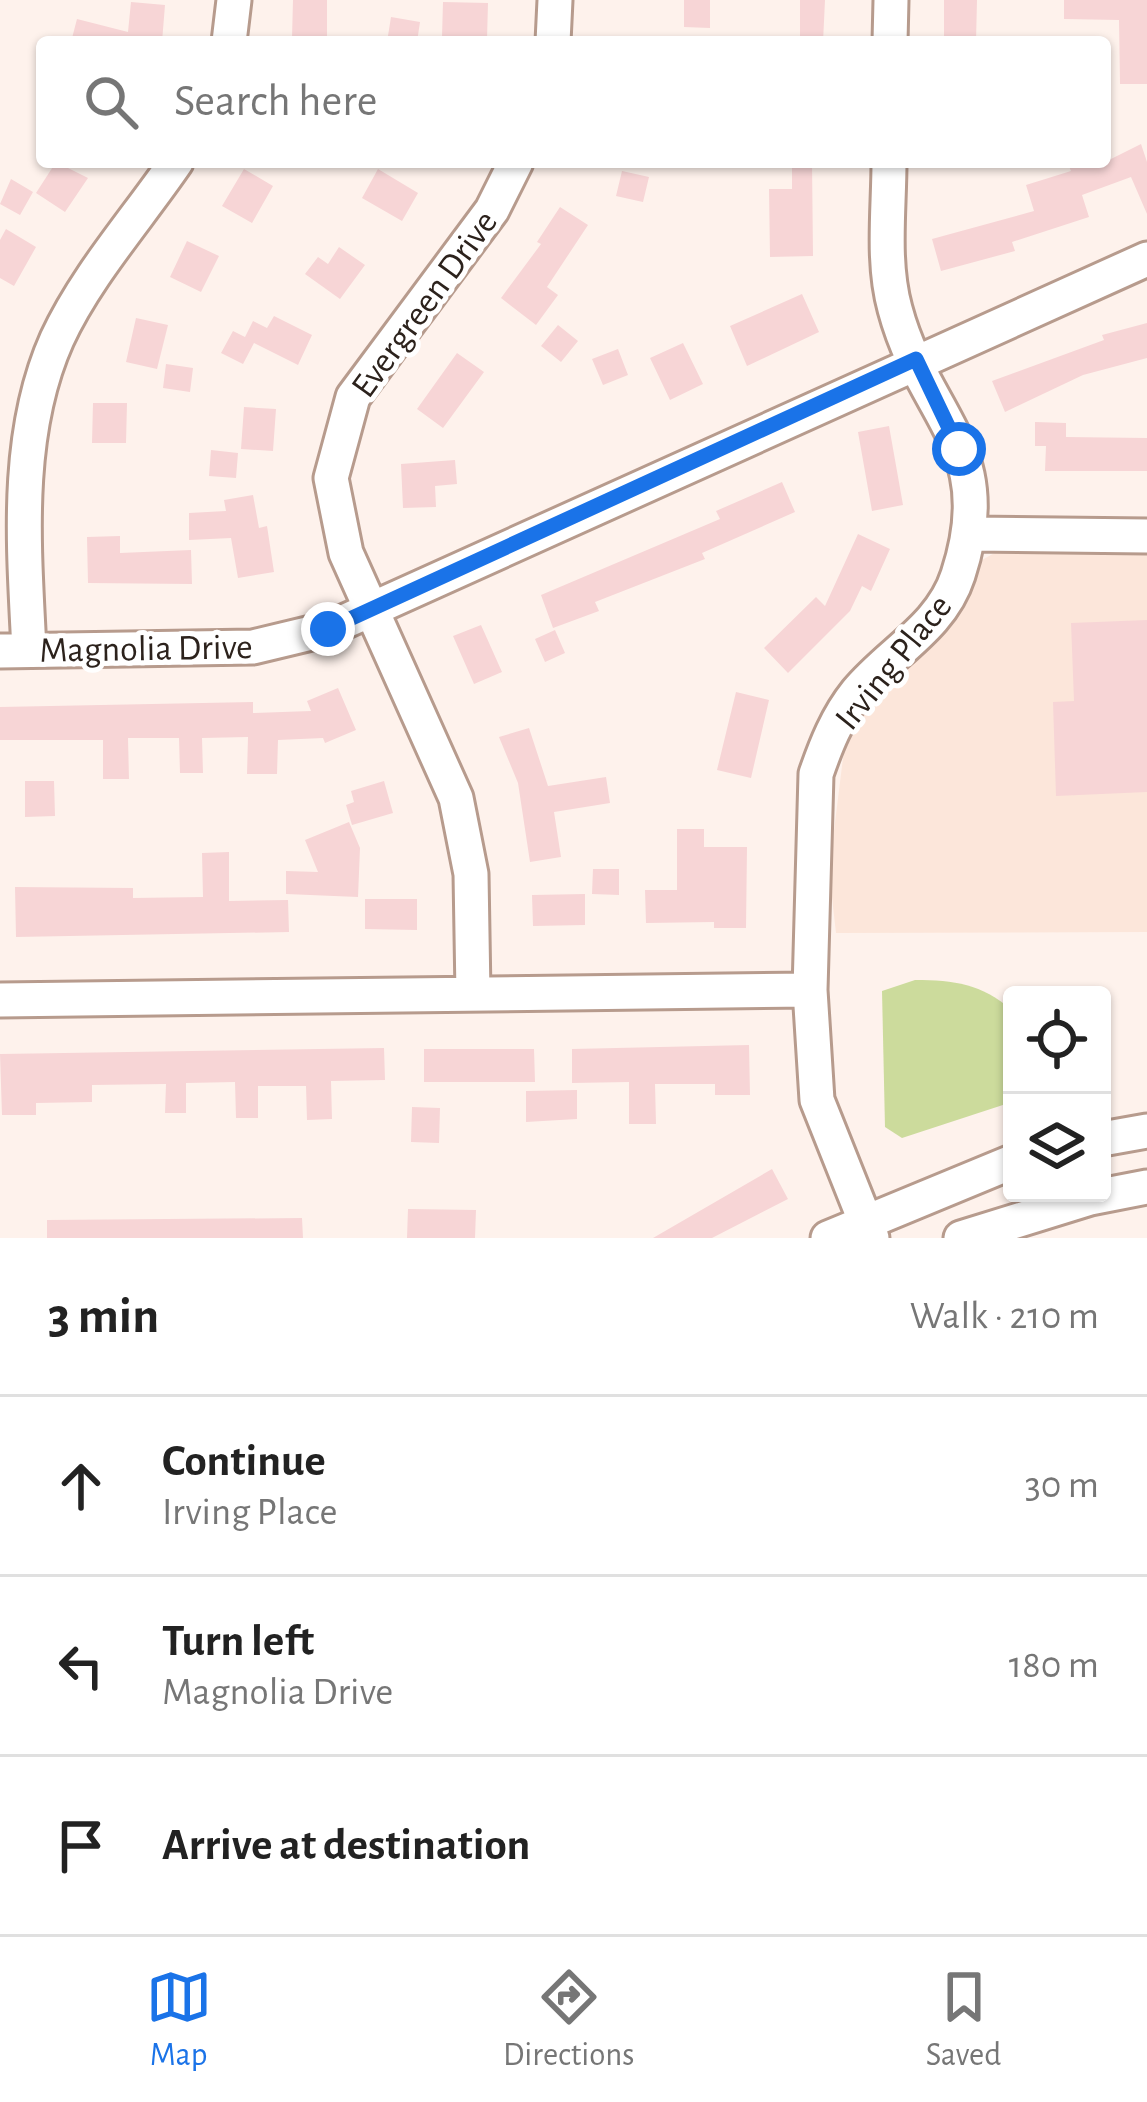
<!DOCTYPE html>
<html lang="en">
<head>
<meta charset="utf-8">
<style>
  :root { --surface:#fff; --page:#f6f6f6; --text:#222; --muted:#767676; --line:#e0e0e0; --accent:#1a73e8 }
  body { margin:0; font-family:"Alegreya Sans",sans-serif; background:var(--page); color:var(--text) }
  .controls { position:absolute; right:36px; bottom:36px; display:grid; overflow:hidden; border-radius:12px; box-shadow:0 3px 9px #0004 }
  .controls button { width:108px; height:108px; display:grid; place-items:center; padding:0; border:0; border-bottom:3px solid var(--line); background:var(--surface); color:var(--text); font:60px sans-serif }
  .stop { position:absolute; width:36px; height:36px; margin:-27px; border:9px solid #1a73e8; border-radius:50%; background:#fff }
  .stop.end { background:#1a73e8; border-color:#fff; box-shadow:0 3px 12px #0008 }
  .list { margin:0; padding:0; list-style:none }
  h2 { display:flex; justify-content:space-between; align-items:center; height:156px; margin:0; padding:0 48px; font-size:51px }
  h2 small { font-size:39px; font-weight:400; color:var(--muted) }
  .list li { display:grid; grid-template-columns:78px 1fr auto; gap:36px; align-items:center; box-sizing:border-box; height:180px; padding:0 48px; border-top:3px solid var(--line) }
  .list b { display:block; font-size:45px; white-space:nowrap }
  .list p { margin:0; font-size:39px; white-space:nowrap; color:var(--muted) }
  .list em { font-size:39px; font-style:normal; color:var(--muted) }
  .icon { flex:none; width:66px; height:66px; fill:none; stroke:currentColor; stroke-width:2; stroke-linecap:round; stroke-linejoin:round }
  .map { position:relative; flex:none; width:1147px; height:1238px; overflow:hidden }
  .search { position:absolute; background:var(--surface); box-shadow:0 3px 9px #0004; left:36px; right:36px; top:36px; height:132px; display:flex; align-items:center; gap:30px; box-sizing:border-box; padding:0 42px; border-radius:12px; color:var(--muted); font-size:45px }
  .sheet { height:696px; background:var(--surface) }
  nav { display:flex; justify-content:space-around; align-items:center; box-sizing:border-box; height:168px; border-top:3px solid var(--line); background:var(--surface); font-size:33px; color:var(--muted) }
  nav a { display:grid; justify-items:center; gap:6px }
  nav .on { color:var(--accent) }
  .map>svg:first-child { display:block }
  .built { fill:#fce6da }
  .green { fill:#ccdb9c }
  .building { fill:#f7d5d6 }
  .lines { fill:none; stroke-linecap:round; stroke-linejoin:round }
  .minor-casing { stroke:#b79b8d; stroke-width:39 }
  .minor { stroke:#fff; stroke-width:33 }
  .route { stroke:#1a73e8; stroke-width:15 }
  .labels { text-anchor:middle; stroke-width:10; stroke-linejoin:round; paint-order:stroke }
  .street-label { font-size:36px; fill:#2c221c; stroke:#fff }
</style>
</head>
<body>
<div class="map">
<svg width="1147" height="1238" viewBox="0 0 1147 1238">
  <rect width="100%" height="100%" fill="#fef2ec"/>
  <!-- built -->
  <path class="built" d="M 1147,550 L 1147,932 L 836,933 L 829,871 L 844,750 L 873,697 L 959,612 L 982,560 L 998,551 Z"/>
  <!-- green -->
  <path class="green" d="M 915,980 C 955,980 981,984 1012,1010 L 1012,1102 L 902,1138 L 885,1127 L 882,991 Z"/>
  <!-- building -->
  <path class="building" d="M 293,0 L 327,0 L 327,39 L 292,38 Z
    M 684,0 L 710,0 L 710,28 L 684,27 Z
    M 800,0 L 825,0 L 823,42 L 800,42 Z
    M 944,0 L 977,0 L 976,42 L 944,42 Z
    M 1064,0 L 1147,0 L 1147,84 L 1120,84 L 1119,20 L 1064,19 Z
    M 131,2 L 165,5 L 162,42 L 71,42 L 77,19 L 128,32 Z
    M 443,2 L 488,3 L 487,39 L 442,37 Z
    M 391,17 L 420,22 L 417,42 L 387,42 Z
    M 1141,144 L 1147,162 L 1147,214 L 1131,177 L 1082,195 L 1089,217 L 1012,242 L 1015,251 L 941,271 L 932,239 L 1034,211 L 1026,185 L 1071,171 L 1067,162 L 1105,162 Z
    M 56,162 L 88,178 L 65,212 L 36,193 Z
    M 792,162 L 812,162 L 813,256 L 770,257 L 769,189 L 792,189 Z
    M 244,169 L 273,186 L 252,223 L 222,206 Z
    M 378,169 L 418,193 L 402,221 L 362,198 Z
    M 622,171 L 649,177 L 643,202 L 616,196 Z
    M 11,179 L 33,192 L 20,215 L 0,204 Z
    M 560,207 L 588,225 L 547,287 L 558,295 L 536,325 L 501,298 L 541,244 L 537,242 Z
    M 6,229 L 36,247 L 14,286 L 0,278 L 0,240 Z
    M 187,241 L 219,256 L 201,292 L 170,277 Z
    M 339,247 L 365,265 L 340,299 L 305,274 L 318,257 L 328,264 Z
    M 802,294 L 819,332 L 747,366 L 730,326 Z
    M 274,316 L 312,335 L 298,365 L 254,343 L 243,364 L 221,353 L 233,331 L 245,337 L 253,321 L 267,328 Z
    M 136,318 L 168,325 L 157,369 L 126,362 Z
    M 1147,323 L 1147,358 L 1083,375 L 1005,412 L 992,381 L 1104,340 L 1102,335 Z
    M 558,325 L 578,341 L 561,362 L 541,346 Z
    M 683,343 L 703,384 L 670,400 L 650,358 Z
    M 618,349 L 628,375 L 603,385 L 592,359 Z
    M 457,353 L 484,372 L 443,428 L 417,409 Z
    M 166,364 L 193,368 L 190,392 L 163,388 Z
    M 93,403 L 127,403 L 126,443 L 92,443 Z
    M 244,407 L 276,409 L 273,451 L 241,449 Z
    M 1035,422 L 1066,423 L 1066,437 L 1147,438 L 1147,471 L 1045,471 L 1046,446 L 1035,446 Z
    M 889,426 L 903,505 L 872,511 L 858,432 Z
    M 211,450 L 238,453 L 236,478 L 209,476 Z
    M 455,460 L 457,484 L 435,486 L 436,507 L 403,508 L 401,464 Z
    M 782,482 L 795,512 L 702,553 L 705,559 L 595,602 L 599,611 L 553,628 L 541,595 L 720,519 L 716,511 Z
    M 253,495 L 259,528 L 267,526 L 274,572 L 238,578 L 231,538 L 189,540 L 189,513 L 226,511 L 224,500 Z
    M 858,534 L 890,549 L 871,591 L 862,586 L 850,611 L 788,673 L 764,648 L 816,597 L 825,606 Z
    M 120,536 L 120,553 L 191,550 L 192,584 L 88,583 L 87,537 Z
    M 1147,620 L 1147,792 L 1056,796 L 1053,702 L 1074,701 L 1071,623 Z
    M 481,625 L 502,672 L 474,684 L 453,636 Z
    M 555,630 L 565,653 L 545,662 L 535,639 Z
    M 338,688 L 356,730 L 325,743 L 323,738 L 278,740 L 277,774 L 247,774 L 248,737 L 202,738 L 203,773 L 180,773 L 179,738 L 128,738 L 129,779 L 103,779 L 103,740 L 0,740 L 0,707 L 253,702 L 253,713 L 311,711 L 307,701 Z
    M 736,692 L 769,700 L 751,778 L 717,770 Z
    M 529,728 L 548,786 L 606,777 L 610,803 L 554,812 L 561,857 L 530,862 L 518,783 L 499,737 Z
    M 25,781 L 54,781 L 55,816 L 25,817 Z
    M 384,781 L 393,813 L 352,825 L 346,805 L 354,802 L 351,791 Z
    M 349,822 L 360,848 L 358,897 L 286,894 L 286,871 L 318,872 L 305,840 Z
    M 677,829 L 704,829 L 704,847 L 747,847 L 746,928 L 714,928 L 714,922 L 646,923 L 645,890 L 677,890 Z
    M 229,852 L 229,901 L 288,900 L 289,932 L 16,937 L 15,887 L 133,888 L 133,898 L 203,897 L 202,853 Z
    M 593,869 L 619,869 L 619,895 L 592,894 Z
    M 585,894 L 585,925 L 533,926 L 532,895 Z
    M 365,899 L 417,899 L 417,930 L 365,929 Z
    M 749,1045 L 750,1095 L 715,1095 L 715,1084 L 655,1084 L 656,1124 L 629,1124 L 629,1082 L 572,1083 L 572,1049 Z
    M 384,1048 L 385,1080 L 331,1081 L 332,1119 L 307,1120 L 306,1086 L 258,1086 L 258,1118 L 236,1118 L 235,1082 L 186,1083 L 186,1113 L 165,1113 L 166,1084 L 92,1085 L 92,1102 L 36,1103 L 36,1115 L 2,1115 L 0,1054 Z
    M 424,1049 L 534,1049 L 535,1082 L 424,1082 Z
    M 577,1090 L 577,1119 L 526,1122 L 526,1091 Z
    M 412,1107 L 440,1108 L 439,1143 L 411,1142 Z
    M 772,1169 L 788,1199 L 712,1238 L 653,1238 Z
    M 408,1209 L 476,1210 L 475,1238 L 407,1238 Z
    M 302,1218 L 303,1238 L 47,1238 L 47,1220 Z"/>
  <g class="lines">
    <!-- minor casing -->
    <g class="minor-casing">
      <path id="minor" d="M 229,42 L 234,0
        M 553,42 L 555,0
        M 890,42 L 891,0
        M 971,534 L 1147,536
        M 29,650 C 24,547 14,435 57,339 C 86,276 137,219 176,162
        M 0,651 L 253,647 L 328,629 L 1147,259
        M 473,994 L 471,874 L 456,798 L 346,553 L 331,478 L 353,397 L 492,210 L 516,162
        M 0,1000 L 810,990
        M 1102,1139 L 1147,1131
        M 828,1238 L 1012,1162
        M 872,1238 L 817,1100 L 810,990 L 816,774 C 826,745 837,717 857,692 C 890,652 941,628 958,575 C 1000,447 924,418 895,309 C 882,262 889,210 889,162
        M 961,1238 L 1090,1198 L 1147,1187"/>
    </g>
    <!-- minor -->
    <use href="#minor" class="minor"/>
  </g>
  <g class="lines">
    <!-- route -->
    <path class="route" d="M 328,629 L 916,359 L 959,449"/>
  </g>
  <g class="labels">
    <!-- street labels -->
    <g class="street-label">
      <text transform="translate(423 303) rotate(-54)" y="13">Evergreen Drive</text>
      <text transform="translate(146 647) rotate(-1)" y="13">Magnolia Drive</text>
      <text transform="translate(892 661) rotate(-51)" y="13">Irving Place</text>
    </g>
  </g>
</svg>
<div class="controls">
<button><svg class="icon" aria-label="locate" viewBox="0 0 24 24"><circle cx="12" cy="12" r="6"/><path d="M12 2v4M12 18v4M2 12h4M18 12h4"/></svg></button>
<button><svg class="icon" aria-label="layers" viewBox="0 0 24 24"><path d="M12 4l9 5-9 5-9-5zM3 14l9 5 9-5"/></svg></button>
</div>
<div class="stop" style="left:959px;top:449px"></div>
<div class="stop end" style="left:328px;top:629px"></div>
<div class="search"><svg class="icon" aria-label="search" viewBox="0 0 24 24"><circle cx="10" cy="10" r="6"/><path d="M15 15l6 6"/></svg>Search here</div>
</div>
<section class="sheet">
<h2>3 min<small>Walk · 210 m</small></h2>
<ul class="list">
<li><svg class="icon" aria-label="ahead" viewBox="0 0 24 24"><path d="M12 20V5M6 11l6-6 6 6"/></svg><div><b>Continue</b><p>Irving Place</p></div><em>30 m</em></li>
<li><svg class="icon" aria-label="left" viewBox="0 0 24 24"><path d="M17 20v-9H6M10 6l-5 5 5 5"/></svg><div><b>Turn left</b><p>Magnolia Drive</p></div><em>180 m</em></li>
<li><svg class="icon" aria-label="arrive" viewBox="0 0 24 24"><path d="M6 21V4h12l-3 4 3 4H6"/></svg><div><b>Arrive at destination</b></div></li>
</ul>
</section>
<nav>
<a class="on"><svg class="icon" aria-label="map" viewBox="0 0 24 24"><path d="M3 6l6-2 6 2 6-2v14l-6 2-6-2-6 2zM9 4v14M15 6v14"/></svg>Map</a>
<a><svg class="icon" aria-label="directions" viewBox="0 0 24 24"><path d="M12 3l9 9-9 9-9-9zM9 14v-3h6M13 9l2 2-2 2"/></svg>Directions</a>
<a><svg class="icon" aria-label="saved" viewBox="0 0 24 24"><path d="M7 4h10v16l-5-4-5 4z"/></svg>Saved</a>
</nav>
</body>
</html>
